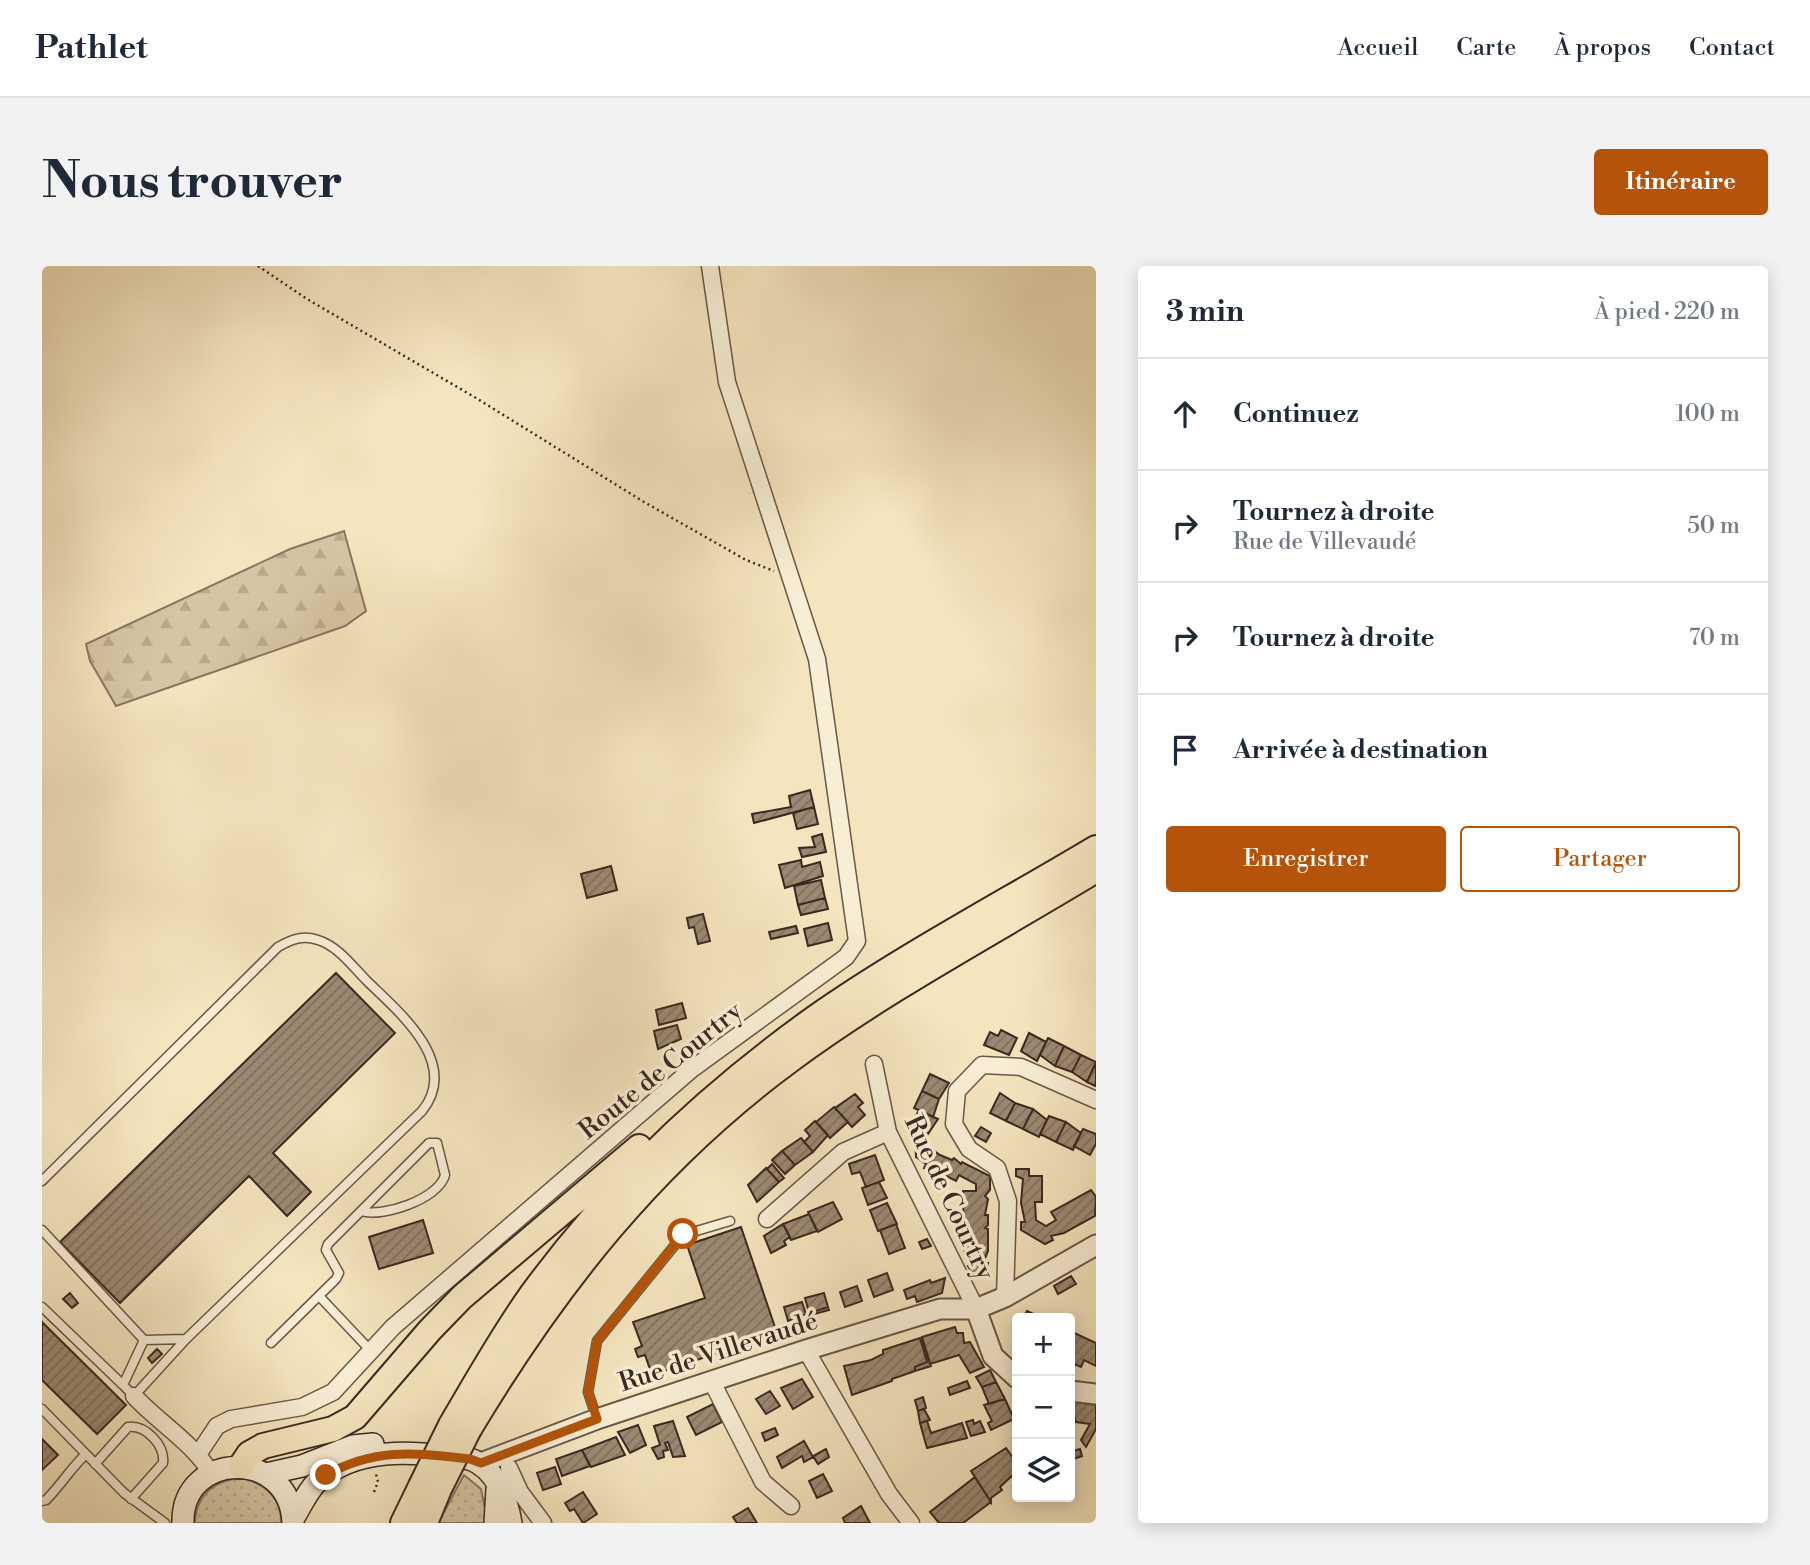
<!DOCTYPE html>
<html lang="fr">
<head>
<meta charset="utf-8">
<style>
  :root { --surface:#fff; --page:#f2f2f3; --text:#1f2937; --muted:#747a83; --line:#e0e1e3; --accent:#b45309 }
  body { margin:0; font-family:"Libre Bodoni",serif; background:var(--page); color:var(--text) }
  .controls { position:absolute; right:21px; bottom:21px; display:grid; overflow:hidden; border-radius:7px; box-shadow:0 4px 18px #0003 }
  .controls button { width:63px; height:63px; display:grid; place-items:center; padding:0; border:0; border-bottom:2px solid var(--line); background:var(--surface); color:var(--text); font:35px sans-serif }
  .stop { position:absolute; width:21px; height:21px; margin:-16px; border:5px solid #b45309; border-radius:50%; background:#fff }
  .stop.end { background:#b45309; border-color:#fff; box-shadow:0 2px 7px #0008 }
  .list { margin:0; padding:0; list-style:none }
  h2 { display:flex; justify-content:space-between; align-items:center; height:91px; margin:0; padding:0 28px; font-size:30px }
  h2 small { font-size:23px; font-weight:400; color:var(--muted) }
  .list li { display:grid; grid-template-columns:46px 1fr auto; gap:21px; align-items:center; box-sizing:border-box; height:112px; padding:0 28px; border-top:2px solid var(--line) }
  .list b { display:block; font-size:26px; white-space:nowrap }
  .list p { margin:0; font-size:23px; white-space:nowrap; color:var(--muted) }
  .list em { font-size:23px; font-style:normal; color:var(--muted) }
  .actions { display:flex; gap:14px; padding:21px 28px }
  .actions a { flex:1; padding:16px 0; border:2px solid var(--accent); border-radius:7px; text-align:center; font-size:24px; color:var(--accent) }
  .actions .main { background:var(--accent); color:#fff }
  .icon { flex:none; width:38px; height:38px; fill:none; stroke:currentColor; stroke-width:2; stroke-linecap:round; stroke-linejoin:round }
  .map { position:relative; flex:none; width:1054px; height:1257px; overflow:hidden; border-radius:7px }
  header { display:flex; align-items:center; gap:42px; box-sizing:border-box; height:98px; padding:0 35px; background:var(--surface); border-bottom:2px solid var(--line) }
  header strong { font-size:33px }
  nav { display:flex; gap:38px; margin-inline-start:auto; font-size:24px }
  .intro { display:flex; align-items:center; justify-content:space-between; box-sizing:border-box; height:168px; padding:0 42px }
  h1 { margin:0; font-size:49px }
  .button { padding:18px 32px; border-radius:7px; background:var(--accent); color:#fff; font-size:24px; font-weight:700 }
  main { display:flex; gap:42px; padding:0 42px }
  aside { flex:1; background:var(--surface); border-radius:7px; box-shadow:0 4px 18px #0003 }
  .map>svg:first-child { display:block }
  .grass { fill:url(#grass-dots); stroke:#887662; stroke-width:2 }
  .forest { fill:url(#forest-firs); stroke:#887662; stroke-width:2 }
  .building { fill:url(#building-hatch); stroke:#3b2821; stroke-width:2 }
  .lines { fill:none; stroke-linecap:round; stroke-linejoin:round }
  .service-casing { stroke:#695748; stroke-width:11 }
  .minor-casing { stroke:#695748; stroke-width:19 }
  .tertiary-casing { stroke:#695748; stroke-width:23 }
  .secondary-casing { stroke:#3b2821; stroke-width:24 }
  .trunk-casing { stroke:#3b2821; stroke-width:28 }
  .path { stroke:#3b2821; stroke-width:2.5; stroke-dasharray:2 3.5; stroke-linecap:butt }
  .service { stroke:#f8eed5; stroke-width:8 }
  .minor { stroke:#f8eed5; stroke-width:16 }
  .tertiary { stroke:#f8eed5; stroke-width:19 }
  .secondary { stroke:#f8eed5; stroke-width:21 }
  .trunk { stroke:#f4e5be; stroke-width:24 }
  .trunk-bridge-casing { stroke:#3b2821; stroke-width:28; stroke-linecap:butt }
  .trunk-bridge { stroke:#f4e5be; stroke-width:24 }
  .route { stroke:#b45309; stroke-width:9 }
  .labels { text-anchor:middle; stroke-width:7; stroke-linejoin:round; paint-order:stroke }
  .street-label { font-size:26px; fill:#3b2821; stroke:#f8eed5 }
</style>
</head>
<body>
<header>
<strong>Pathlet</strong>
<nav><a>Accueil</a><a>Carte</a><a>À propos</a><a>Contact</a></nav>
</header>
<div class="intro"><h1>Nous trouver</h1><a class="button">Itinéraire</a></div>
<main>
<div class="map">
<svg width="1054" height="1257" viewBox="0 0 1054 1257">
  <defs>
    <pattern id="grass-dots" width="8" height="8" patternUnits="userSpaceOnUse" patternTransform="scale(1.75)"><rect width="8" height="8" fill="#d5c5a3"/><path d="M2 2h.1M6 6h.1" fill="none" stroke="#b8a98c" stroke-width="1.8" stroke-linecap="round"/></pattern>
    <pattern id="forest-firs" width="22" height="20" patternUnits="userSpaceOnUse" patternTransform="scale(1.75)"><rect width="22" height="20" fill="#d5c5a3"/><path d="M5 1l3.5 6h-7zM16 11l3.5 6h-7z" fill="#b8a98c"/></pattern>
    <pattern id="building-hatch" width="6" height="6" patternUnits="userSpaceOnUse" patternTransform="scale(1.75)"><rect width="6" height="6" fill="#9b8a73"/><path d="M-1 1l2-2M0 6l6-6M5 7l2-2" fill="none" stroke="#80715e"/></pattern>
  </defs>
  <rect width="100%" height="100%" fill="#f4e5be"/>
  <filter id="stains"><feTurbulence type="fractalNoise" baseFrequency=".00286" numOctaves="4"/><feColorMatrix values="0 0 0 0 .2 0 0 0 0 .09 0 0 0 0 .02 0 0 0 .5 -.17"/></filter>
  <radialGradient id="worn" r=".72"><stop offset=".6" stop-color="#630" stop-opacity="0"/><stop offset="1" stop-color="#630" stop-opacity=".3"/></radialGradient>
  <!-- grass -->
  <path class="grass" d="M 422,1209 L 439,1223 L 446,1257 L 396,1257 Z
    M 201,1212 C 223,1218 240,1232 239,1257 L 153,1257 C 154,1228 174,1213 201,1212 Z"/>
  <!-- forest -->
  <path class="forest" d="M 302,265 L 324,345 L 303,360 L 74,440 L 48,395 L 44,378 L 248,283 Z"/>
  <!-- building -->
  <path class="building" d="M 768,524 L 772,541 L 712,557 L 710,548 L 749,541 L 747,530 Z
    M 772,541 L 776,558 L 755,563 L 751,547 Z
    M 780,568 L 784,586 L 760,591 L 757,582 L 773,581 L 770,571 Z
    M 759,594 L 760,601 L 778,596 L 781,610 L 743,622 L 737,599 Z
    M 569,600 L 575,624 L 545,632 L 539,608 Z
    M 779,614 L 783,632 L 756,639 L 752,620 Z
    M 783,632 L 786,643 L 759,649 L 756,639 Z
    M 661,648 L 668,675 L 656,678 L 652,661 L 647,662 L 645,652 Z
    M 786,657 L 790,674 L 766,680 L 762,663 Z
    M 754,660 L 756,667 L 729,673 L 727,666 Z
    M 294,707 L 353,767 L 231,887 L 269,926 L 245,950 L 207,910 L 78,1037 L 18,976 Z
    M 640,737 L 644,752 L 617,759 L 614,744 Z
    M 635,759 L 639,773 L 616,783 L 612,765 Z
    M 959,764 L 975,772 L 967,789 L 942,779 L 948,766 L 956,770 Z
    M 987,767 L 1004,776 L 995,795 L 979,785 Z
    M 1006,772 L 1022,780 L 1013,800 L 998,789 Z
    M 1022,780 L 1039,789 L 1030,806 L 1013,800 Z
    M 1039,789 L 1054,796 L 1045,816 L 1030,806 Z
    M 1054,797 L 1054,818 L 1053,820 L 1045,816 Z
    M 888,808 L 907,817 L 897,833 L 880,825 Z
    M 880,825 L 897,833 L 891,851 L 872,842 Z
    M 958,827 L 973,837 L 964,855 L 948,847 Z
    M 813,828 L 821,837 L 816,841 L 823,849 L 810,861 L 793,842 Z
    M 973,837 L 991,843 L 981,863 L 964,855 Z
    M 792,841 L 806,856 L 788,872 L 774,856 Z
    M 991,843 L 1005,854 L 997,871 L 981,863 Z
    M 877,844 L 896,853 L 886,868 L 869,860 Z
    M 1007,850 L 1024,856 L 1014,876 L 998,868 Z
    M 773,855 L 786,869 L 771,886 L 762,876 L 768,870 L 763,864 Z
    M 1024,856 L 1039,867 L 1031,884 L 1014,876 Z
    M 939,861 L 949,867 L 944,876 L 933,870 Z
    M 1041,863 L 1054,868 L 1054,878 L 1048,889 L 1032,880 Z
    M 873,871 L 885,871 L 888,882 L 898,889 L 910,894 L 912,892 L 919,898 L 920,896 L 948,910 L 948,924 L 943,930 L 946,933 L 943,949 L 946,949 L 946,959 L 943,962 L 946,963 L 946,985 L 941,997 L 946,997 L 945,1005 L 933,1012 L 926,1000 L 931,997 L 931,985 L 922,985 L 921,925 L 934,925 L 934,918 L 917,909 L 914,915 L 902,909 L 904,905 L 898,902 L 894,909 L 882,902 L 884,898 L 874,891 Z
    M 759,872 L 771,886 L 753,899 L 740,885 Z
    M 740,885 L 753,899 L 743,908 L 730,894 Z
    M 833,889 L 842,914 L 824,921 L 818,906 L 810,908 L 807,898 Z
    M 730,898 L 742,912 L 737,916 L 725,903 Z
    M 724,902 L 737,916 L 715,936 L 706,919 Z
    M 974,903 L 987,903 L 987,910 L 1000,910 L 1000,936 L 993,936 L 994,954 L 1004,960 L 1014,954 L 1009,946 L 1049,924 L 1054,931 L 1053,950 L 1022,967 L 1009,970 L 1011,974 L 1003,978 L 979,964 L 979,956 L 983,956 L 979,937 L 981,913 L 974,910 Z
    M 837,916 L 845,932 L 826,939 L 820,922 Z
    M 791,936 L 800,953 L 776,966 L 766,946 Z
    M 845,937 L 855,958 L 836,965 L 828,944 Z
    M 767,948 L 775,965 L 749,974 L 741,958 Z
    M 381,954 L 391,987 L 337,1003 L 327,971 Z
    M 741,958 L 748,971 L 742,975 L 744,979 L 729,987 L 722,970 Z
    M 854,958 L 863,982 L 847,988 L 838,964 Z
    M 699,961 L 735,1067 L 610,1109 L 603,1089 L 596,1091 L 593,1083 L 600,1080 L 591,1056 L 663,1032 L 645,979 Z
    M 885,973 L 889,980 L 880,983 L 877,976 Z
    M 845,1007 L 851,1024 L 832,1031 L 826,1014 Z
    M 1029,1010 L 1034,1018 L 1016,1028 L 1012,1020 Z
    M 903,1012 L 900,1027 L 875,1036 L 873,1030 L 865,1033 L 862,1024 L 888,1014 L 889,1017 Z
    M 815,1020 L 820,1035 L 803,1041 L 798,1026 Z
    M 28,1027 L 36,1037 L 30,1042 L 21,1033 Z
    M 782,1027 L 786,1041 L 767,1047 L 763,1032 Z
    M 760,1036 L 764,1048 L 746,1055 L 742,1041 Z
    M 786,1041 L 787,1044 L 768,1049 L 767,1047 Z
    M 985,1045 L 1000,1052 L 981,1052 Z
    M 0,1056 L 84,1139 L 55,1168 L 0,1114 Z
    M 913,1061 L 915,1067 L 921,1067 L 922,1077 L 928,1076 L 942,1101 L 928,1107 L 917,1089 L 888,1098 L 880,1071 Z
    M 1028,1065 L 1054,1077 L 1054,1100 L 1042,1094 L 1039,1101 L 1028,1096 Z
    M 880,1071 L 889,1100 L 873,1105 L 873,1101 L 885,1096 Z
    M 878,1072 L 885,1096 L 873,1101 L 873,1105 L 850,1113 L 850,1115 L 810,1129 L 802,1100 L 829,1094 L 841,1088 L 841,1084 Z
    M 115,1083 L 120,1088 L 110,1097 L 106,1092 Z
    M 948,1104 L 954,1116 L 940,1121 L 934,1111 Z
    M 760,1113 L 771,1131 L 751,1143 L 739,1122 Z
    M 925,1115 L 928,1122 L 908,1129 L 906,1122 Z
    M 954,1116 L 963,1133 L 947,1138 L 940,1121 Z
    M 728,1125 L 738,1140 L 724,1148 L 714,1133 Z
    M 881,1131 L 884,1142 L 876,1145 L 873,1134 Z
    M 963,1133 L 972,1153 L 949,1164 L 946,1157 L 950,1155 L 942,1139 Z
    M 1028,1135 L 1054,1139 L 1054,1163 L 1044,1181 L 1039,1174 L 1048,1158 L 1034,1156 L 1032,1150 L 1028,1151 Z
    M 671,1138 L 680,1156 L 654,1169 L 645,1151 Z
    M 882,1143 L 888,1154 L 878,1157 L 876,1145 Z
    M 931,1154 L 932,1158 L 938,1155 L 943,1166 L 929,1170 L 924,1156 Z
    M 631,1155 L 643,1190 L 631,1191 L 626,1176 L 623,1177 L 626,1184 L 621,1185 L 622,1191 L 616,1193 L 610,1182 L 618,1179 L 612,1160 Z
    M 885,1155 L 889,1167 L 920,1157 L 925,1172 L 885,1182 L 878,1157 Z
    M 596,1159 L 604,1179 L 588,1187 L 576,1166 Z
    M 733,1162 L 736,1169 L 723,1175 L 720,1167 Z
    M 574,1171 L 583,1189 L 549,1201 L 540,1184 Z
    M 0,1173 L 16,1189 L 0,1204 Z
    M 762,1175 L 771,1191 L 762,1196 L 760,1190 L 740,1202 L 735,1191 Z
    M 964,1182 L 975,1197 L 975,1205 L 958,1221 L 960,1224 L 949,1232 L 949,1236 L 929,1205 Z
    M 784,1183 L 787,1191 L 776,1198 L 771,1190 Z
    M 1038,1183 L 1040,1190 L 1028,1194 L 1028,1186 Z
    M 540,1184 L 548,1200 L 520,1210 L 514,1193 Z
    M 513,1201 L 519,1218 L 501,1224 L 495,1207 Z
    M 781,1208 L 790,1225 L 775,1232 L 767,1215 Z
    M 933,1211 L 949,1236 L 921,1257 L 897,1257 L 888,1246 Z
    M 541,1226 L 555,1248 L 541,1257 L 532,1243 L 528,1245 L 523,1237 Z
    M 819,1240 L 828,1257 L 803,1257 L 801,1252 Z
    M 706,1242 L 715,1257 L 695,1257 L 691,1251 Z"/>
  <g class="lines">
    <!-- service casing -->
    <g class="service-casing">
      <path id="service" d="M 0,915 L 236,681 C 250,673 261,669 276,674 C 296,680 311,701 325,715 C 357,746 419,797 380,845 L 144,1073 L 102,1074 L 0,964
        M 277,1030 L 329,1085
        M 0,1041 L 81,1119
        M 102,1074 L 81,1119 L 92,1130 L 144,1073
        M 229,1077 L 294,1013 L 297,1007 L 284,984 L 286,978 L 387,877 L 395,877 L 403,909 C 397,933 340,952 319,945
        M 0,1143 L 82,1227 L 123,1257
        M 555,1153 L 546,1126 L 555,1075 L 641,969 L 688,955
        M 53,1198 L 86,1161 C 104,1159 123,1179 121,1197 L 89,1233
        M 0,1235 L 4,1234 C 19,1219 29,1202 44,1188"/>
    </g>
    <!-- minor casing -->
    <g class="minor-casing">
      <path id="minor" d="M 832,798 L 846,866 L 934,1043
        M 725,953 L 801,886 L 846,866
        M 963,1031 L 966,935 L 955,902 L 927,883 L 912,858 L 915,825 L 940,799 L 979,801 L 1054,834
        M 764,1084 L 847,1228 L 869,1257
        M 669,1114 L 721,1216 L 749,1240
        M 92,1130 C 117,1157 150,1176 169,1207
        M 157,1187 L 175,1160 L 189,1153 L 260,1141 L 291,1126 L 351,1061 L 650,803 L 804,691 L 815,675 L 775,393 L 685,116 L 668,0
        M 467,1202 L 478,1226 L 501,1257"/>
    </g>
    <!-- tertiary casing -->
    <g class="tertiary-casing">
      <path id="tertiary" d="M 934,1043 L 951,1090 L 975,1112
        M 1028,1125 L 1054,1128
        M 439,1197 L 555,1153 L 764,1084 L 898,1043 L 934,1043 L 963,1031 L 1054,979"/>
    </g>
    <!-- secondary casing -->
    <g class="secondary-casing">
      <path id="secondary" d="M 224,1208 L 260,1200 L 311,1180 L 331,1178
        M 251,1253 C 258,1242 265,1226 274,1217 C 316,1177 377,1187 428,1193 C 453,1202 465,1232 469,1257
        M 141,1257 C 139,1185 248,1181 251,1257
        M 453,1257 L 455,1223"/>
    </g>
    <!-- trunk casing -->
    <g class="trunk-casing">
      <path id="trunk" d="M 409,1159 C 435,1115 460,1070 490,1028 C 568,921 665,829 773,752 C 860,691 962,637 1054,582
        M 427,1163 C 514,1018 611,895 748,794 C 844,723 952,666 1054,604
        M 199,1200 L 207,1188 L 221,1180 L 291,1163 L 313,1151 L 388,1064 L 420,1031 L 597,881
        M 361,1257 L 379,1220
        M 383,1257 L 397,1223"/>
    </g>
    <!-- path -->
    <path class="path" d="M 216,0 L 265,33 L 434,132 L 602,236 L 704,294 L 732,305
      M 332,1226 L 336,1216 L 334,1208"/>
    <!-- service -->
    <use href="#service" class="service"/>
    <!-- minor -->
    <use href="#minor" class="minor"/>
    <!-- tertiary -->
    <use href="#tertiary" class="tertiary"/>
    <!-- secondary -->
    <use href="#secondary" class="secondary"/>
    <!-- trunk -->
    <use href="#trunk" class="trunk"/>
    <!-- trunk-bridge casing -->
    <g class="trunk-bridge-casing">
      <path id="trunk-bridge" d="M 379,1220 L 409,1159
        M 397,1223 L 427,1163"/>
    </g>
    <!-- trunk-bridge -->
    <use href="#trunk-bridge" class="trunk-bridge"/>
  </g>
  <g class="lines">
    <!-- route -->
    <path class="route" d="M 284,1209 C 334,1181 374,1187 428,1193 L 439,1197 L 555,1153 L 546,1126 L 555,1075 L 641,968"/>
  </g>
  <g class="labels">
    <!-- street labels -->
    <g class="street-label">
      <text transform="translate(618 804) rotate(-39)" y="9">Route de Courtry</text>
      <text transform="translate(908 931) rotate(65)" y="9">Rue de Courtry</text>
      <text transform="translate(676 1085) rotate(-18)" y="9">Rue de Villevaudé</text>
    </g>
  </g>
  <rect width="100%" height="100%" filter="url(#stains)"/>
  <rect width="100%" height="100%" fill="url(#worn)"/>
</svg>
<div class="controls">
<button>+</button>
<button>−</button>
<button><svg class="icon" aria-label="layers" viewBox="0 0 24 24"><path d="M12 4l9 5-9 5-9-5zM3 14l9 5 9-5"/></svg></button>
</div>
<div class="stop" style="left:641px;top:968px"></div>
<div class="stop end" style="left:284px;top:1209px"></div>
</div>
<aside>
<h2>3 min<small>À pied · 220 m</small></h2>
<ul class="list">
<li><svg class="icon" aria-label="ahead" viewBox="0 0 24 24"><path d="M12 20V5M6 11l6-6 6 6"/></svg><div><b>Continuez</b></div><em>100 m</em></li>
<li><svg class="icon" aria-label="right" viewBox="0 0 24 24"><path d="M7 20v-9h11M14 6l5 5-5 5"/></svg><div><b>Tournez à droite</b><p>Rue de Villevaudé</p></div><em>50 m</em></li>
<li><svg class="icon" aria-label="right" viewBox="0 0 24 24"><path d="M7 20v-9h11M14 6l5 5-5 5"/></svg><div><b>Tournez à droite</b></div><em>70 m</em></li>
<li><svg class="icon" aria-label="arrive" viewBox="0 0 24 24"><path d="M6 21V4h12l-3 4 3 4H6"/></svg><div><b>Arrivée à destination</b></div></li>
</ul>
<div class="actions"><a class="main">Enregistrer</a><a>Partager</a></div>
</aside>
</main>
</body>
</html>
